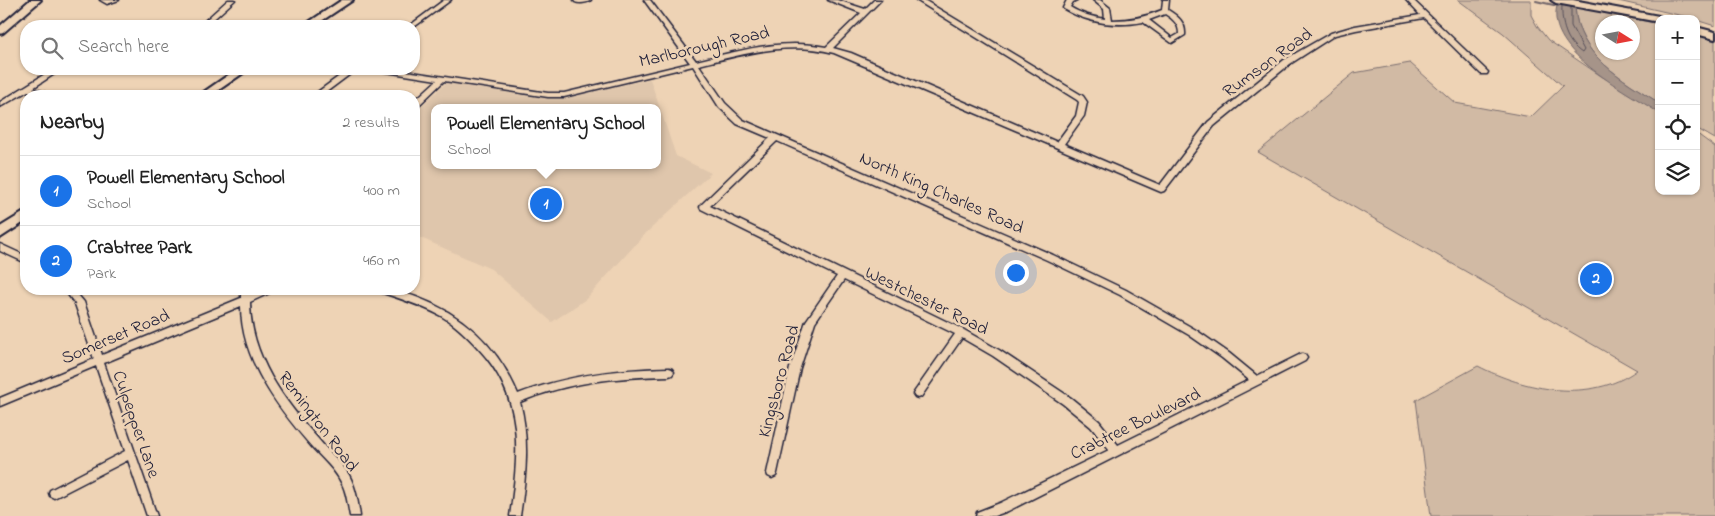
<!DOCTYPE html>
<html lang="en">
<head>
<meta charset="utf-8">
<style>
  :root { --surface:#fff; --page:#f6f6f6; --text:#222; --muted:#767676; --line:#e0e0e0; --accent:#1a73e8 }
  body { margin:0; font-family:"Indie Flower",sans-serif; background:var(--page); color:var(--text) }
  .controls { position:absolute; right:15px; top:15px; display:grid; overflow:hidden; border-radius:10px; box-shadow:0 1px 4px #0004 }
  .controls button { width:45px; height:45px; display:grid; place-items:center; padding:0; border:0; border-bottom:1px solid var(--line); background:var(--surface); color:var(--text); font:25px sans-serif }
  .compass { position:absolute; left:1595px; top:15px; width:45px; height:45px; border-radius:50%; background:var(--surface); box-shadow:0 1px 4px #0004; rotate:101deg }
  .you { position:absolute; left:1015px; top:272px; width:18px; height:18px; margin:-12px; border:4px solid #fff; border-radius:50%; background:#1a73e8; box-shadow:0 0 0 8px #1a73e833 }
  .badge { display:grid; place-items:center; width:32px; height:32px; border-radius:50%; background:var(--accent); color:#fff; font-size:16px; font-weight:700 }
  .pin { position:absolute; translate:-50% -50%; border:2px solid #fff; box-shadow:0 1px 5px #0006 }
  .popup { position:absolute; left:431px; top:104px; width:230px; height:65px; box-sizing:border-box; display:grid; place-content:center; border-radius:10px; background:var(--surface); filter:drop-shadow(0 1px 4px #0005); font-size:16px; white-space:nowrap; color:var(--muted) }
  .popup b { font-size:19px; color:var(--text) }
  .popup::after { content:''; position:absolute; left:50%; top:100%; margin-left:-10px; border:10px solid transparent; border-top-color:var(--surface) }
  .list { margin:0; padding:0; list-style:none }
  h2 { display:flex; justify-content:space-between; align-items:center; height:65px; margin:0; padding:0 20px; font-size:21px }
  h2 small { font-size:16px; font-weight:400; color:var(--muted) }
  .list li { display:grid; grid-template-columns:32px 1fr auto; gap:15px; align-items:center; box-sizing:border-box; height:70px; padding:0 20px; border-top:1px solid var(--line) }
  .list b { display:block; font-size:19px; white-space:nowrap }
  .list p { margin:0; font-size:16px; white-space:nowrap; color:var(--muted) }
  .list em { font-size:16px; font-style:normal; color:var(--muted) }
  .icon { flex:none; width:28px; height:28px; fill:none; stroke:currentColor; stroke-width:2; stroke-linecap:round; stroke-linejoin:round }
  .map { position:relative; flex:none; width:1715px; height:516px; overflow:hidden }
  .search { position:absolute; background:var(--surface); box-shadow:0 1px 4px #0004; left:20px; top:20px; width:400px; height:55px; display:flex; align-items:center; gap:12px; box-sizing:border-box; padding:0 18px; border-radius:20px; color:var(--muted); font-size:19px }
  .panel { position:absolute; background:var(--surface); box-shadow:0 1px 4px #0004; left:20px; top:90px; width:400px; height:205px; border-radius:20px }
  .map>svg:first-child { display:block }
  .built { fill:#dfc6ac; fill-rule:evenodd }
  .green { fill:#d1baa4; stroke:#7a6e70; fill-rule:evenodd }
  .water { fill:#a69489; stroke:#71666a }
  .lines { fill:none; stroke-linecap:round; stroke-linejoin:round }
  .shore { stroke:#57505a; stroke-width:1 }
  .stream { stroke:#71666a; stroke-width:2 }
  .street-casing { stroke:#22223b; stroke-width:3 }
  .secondary-casing { stroke:#22223b; stroke-width:4 }
  .primary-casing { stroke:#22223b; stroke-width:4 }
  .street { fill:#eed3b5; fill-rule:evenodd }
  .secondary { fill:#eed3b5; fill-rule:evenodd }
  .primary { fill:#eed3b5; fill-rule:evenodd }
  .labels { text-anchor:middle; stroke-width:5; stroke-linejoin:round; paint-order:stroke }
  .street-label { font-size:18px; fill:#22223b; stroke:#eed3b5 }
</style>
</head>
<body>
<div class="map">
<svg width="1715" height="516" viewBox="0 0 1715 516">
  <rect width="100%" height="100%" fill="#eed3b5"/>
  <filter id="ink" filterUnits="userSpaceOnUse"><feTurbulence type="fractalNoise" baseFrequency=".02" numOctaves="2"/><feDisplacementMap in="SourceGraphic" scale="10" xChannelSelector="R" yChannelSelector="G"/><feConvolveMatrix kernelMatrix="1 2 1 2 8 2 1 2 1" color-interpolation-filters="sRGB"/></filter>
  <g filter="url(#ink)">
    <!-- built -->
    <path class="built" d="M 650,79 L 676,156 L 711,173 L 645,234 L 586,299 L 552,322 L 491,269 L 414,235 L 414,113 L 446,83 L 556,98 L 566,98 ZM 435,108 L 657,108 L 657,165 L 435,165 Z"/>
    <!-- green -->
    <path class="green" d="M 1458,0 L 1531,0 L 1531,15 L 1537,26 L 1548,40 L 1601,76 L 1659,109 L 1659,191 L 1696,191 L 1696,133 L 1715,147 L 1715,516 L 1431,516 L 1416,400 L 1478,366 C 1524,390 1591,404 1637,370 L 1258,152 L 1354,73 L 1410,63 L 1455,103 L 1531,117 L 1563,86 L 1503,33 Z
      M 1614,0 L 1715,0 L 1715,26 L 1696,20 L 1696,19 Z
      M 1575,7 L 1659,24 L 1659,103 C 1622,78 1578,57 1575,7 ZM 1602,22 L 1632,22 L 1632,52 L 1602,52 Z
      M 1696,34 L 1715,41 L 1715,139 L 1696,128 Z"/>
    <!-- water -->
    <path class="water" d="M 1559,0 L 1582,0 L 1575,7 C 1578,57 1622,78 1659,103 L 1659,113 C 1627,91 1538,49 1559,0 Z"/>
    <g class="lines">
      <!-- shore -->
      <path class="shore" d="M 1562,5 C 1561,24 1566,42 1582,53 L 1584,50 L 1571,26 L 1571,7"/>
      <!-- stream -->
      <path class="stream" d="M 1536,1 L 1558,6"/>
      <!-- street casing -->
      <g class="street-casing">
        <path id="street" d="M 100,0 L 119,0 L 107,4 Z
          M 228,0 L 235,0 L 206,26 L 199,26 Z
          M 444,0 L 451,0 L 414,27 L 409,26 Z
          M 574,0 L 591,0 C 588,3 579,4 575,2 Z
          M 644,0 L 650,0 L 696,61 C 740,51 781,38 826,47 L 861,13 L 828,0 L 837,0 L 865,9 L 874,0 L 881,0 L 833,48 L 851,53 L 1057,142 L 1076,116 L 1079,102 L 1077,100 L 916,0 L 924,0 L 1083,96 L 1087,102 L 1084,116 L 1064,144 L 1160,185 L 1208,122 L 1284,60 L 1331,33 L 1355,26 L 1420,15 L 1406,0 L 1413,0 L 1488,72 L 1487,74 L 1481,74 L 1424,18 L 1356,30 L 1335,35 L 1290,64 L 1214,126 L 1164,191 L 1161,192 L 834,53 C 788,41 744,54 699,65 L 725,103 L 743,120 L 1053,255 L 1126,290 L 1196,330 L 1229,353 L 1257,376 L 1299,355 L 1302,354 L 1305,355 L 1307,358 L 1305,361 L 1008,511 L 994,516 L 976,516 L 977,512 L 1000,503 L 1109,450 L 1091,427 L 1063,404 L 993,356 L 962,338 L 921,397 L 918,398 L 915,397 L 913,394 L 915,391 L 955,334 L 844,280 L 815,322 L 800,368 L 777,473 L 776,476 L 772,478 L 768,476 L 767,473 L 790,368 L 806,321 L 837,276 L 701,209 L 700,207 L 701,205 L 770,138 L 737,124 L 719,107 L 693,66 L 564,97 L 548,97 L 444,81 L 417,107 L 414,107 L 414,101 L 437,80 L 380,71 L 376,69 L 393,69 L 548,93 L 564,93 L 690,63 ZM 777,141 L 1047,260 L 1120,295 L 1189,335 L 1222,358 L 1249,380 L 1118,445 L 1099,421 L 1071,398 L 999,350 L 964,330 L 710,206 Z
          M 1067,0 L 1077,0 L 1073,2 L 1070,7 C 1081,14 1093,17 1105,19 L 1104,9 L 1093,0 L 1100,0 L 1110,8 L 1112,20 C 1131,20 1145,17 1162,10 L 1163,0 L 1169,0 L 1168,10 C 1178,16 1186,23 1185,35 L 1172,43 L 1143,22 C 1116,27 1088,23 1064,9 L 1063,8 ZM 1165,14 C 1173,19 1179,24 1179,34 L 1172,38 L 1149,20 Z
          M 53,69 L 62,69 L 33,88 L 49,94 L 50,96 L 40,96 L 28,91 L 0,107 L 0,102 Z
          M 349,69 L 357,69 L 321,96 L 312,96 Z
          M 0,244 L 26,256 L 26,263 L 0,251 Z
          M 64,289 L 73,289 L 84,302 L 102,355 L 241,298 L 241,289 L 249,289 L 250,294 L 262,289 L 275,289 L 274,291 L 250,302 C 250,356 284,401 319,440 C 329,452 341,462 349,475 C 356,488 358,502 360,516 L 350,516 C 348,506 347,495 343,486 C 336,470 323,459 312,447 C 278,408 241,360 241,306 L 104,363 L 157,516 L 147,516 L 128,460 L 58,496 L 54,498 L 50,496 L 49,493 L 50,490 L 125,451 L 96,366 L 0,406 L 0,398 L 94,359 L 75,304 Z
          M 375,289 C 390,288 402,292 416,297 C 465,315 498,347 518,394 C 567,375 617,369 669,368 L 672,369 L 674,372 L 672,375 L 669,376 C 617,377 568,382 520,402 C 530,440 526,477 520,516 L 510,516 C 519,453 525,398 478,348 C 467,336 455,324 441,316 C 421,305 398,298 377,291 Z"/>
      </g>
      <!-- secondary casing -->
      <g class="secondary-casing">
        <path id="secondary" d="M 30,0 L 41,0 L 3,33 L 0,34 L 0,26 Z
          M 342,0 L 353,0 L 314,26 L 303,26 Z
          M 237,69 L 249,69 L 210,96 L 198,96 Z
          M 26,211 L 26,221 L 0,238 L 0,227 Z"/>
      </g>
      <!-- primary casing -->
      <g class="primary-casing">
        <path id="primary" d="M 1551,0 L 1573,0 L 1659,16 L 1664,19 L 1659,19 L 1659,22 L 1556,3 Z
          M 1696,27 L 1715,32 L 1715,39 L 1696,34 Z"/>
      </g>
      <!-- street -->
      <use href="#street" class="street"/>
      <!-- secondary -->
      <use href="#secondary" class="secondary"/>
      <!-- primary -->
      <use href="#primary" class="primary"/>
    </g>
  </g>
  <g class="labels">
    <!-- street labels -->
    <g class="street-label">
      <text transform="translate(704 46) rotate(-13)" y="6">Marlborough Road</text>
      <text transform="translate(1267 62) rotate(-36)" y="6">Rumson Road</text>
      <text transform="translate(942 192) rotate(24)" y="6">North King Charles Road</text>
      <text transform="translate(927 300) rotate(26)" y="6">Westchester Road</text>
      <text transform="translate(115 336) rotate(-23)" y="6">Somerset Road</text>
      <text transform="translate(778 381) rotate(-75)" y="6">Kingsboro Road</text>
      <text transform="translate(319 421) rotate(53)" y="6">Remington Road</text>
      <text transform="translate(1135 423) rotate(-26)" y="6">Crabtree Boulevard</text>
      <text transform="translate(137 424) rotate(71)" y="6">Culpepper Lane</text>
    </g>
  </g>
</svg>
<div class="controls">
<button>+</button>
<button>−</button>
<button><svg class="icon" aria-label="locate" viewBox="0 0 24 24"><circle cx="12" cy="12" r="6"/><path d="M12 2v4M12 18v4M2 12h4M18 12h4"/></svg></button>
<button><svg class="icon" aria-label="layers" viewBox="0 0 24 24"><path d="M12 4l9 5-9 5-9-5zM3 14l9 5 9-5"/></svg></button>
</div>
<svg class="compass" viewBox="-18 -18 36 36"><path d="M0-13l5 13h-10z" fill="#e53935"/><path d="M0 13l5-13h-10z" fill="#767676"/></svg>
<div class="you"></div>
<div class="pin badge" style="left:546px;top:204px">1</div>
<div class="popup"><b>Powell Elementary School</b>School</div>
<div class="pin badge" style="left:1596px;top:279px">2</div>
<div class="search"><svg class="icon" aria-label="search" viewBox="0 0 24 24"><circle cx="10" cy="10" r="6"/><path d="M15 15l6 6"/></svg>Search here</div>
<section class="panel">
<h2>Nearby<small>2 results</small></h2>
<ul class="list">
<li><span class="badge">1</span><div><b>Powell Elementary School</b><p>School</p></div><em>400 m</em></li>
<li><span class="badge">2</span><div><b>Crabtree Park</b><p>Park</p></div><em>460 m</em></li>
</ul>
</section>
</div>
</body>
</html>
